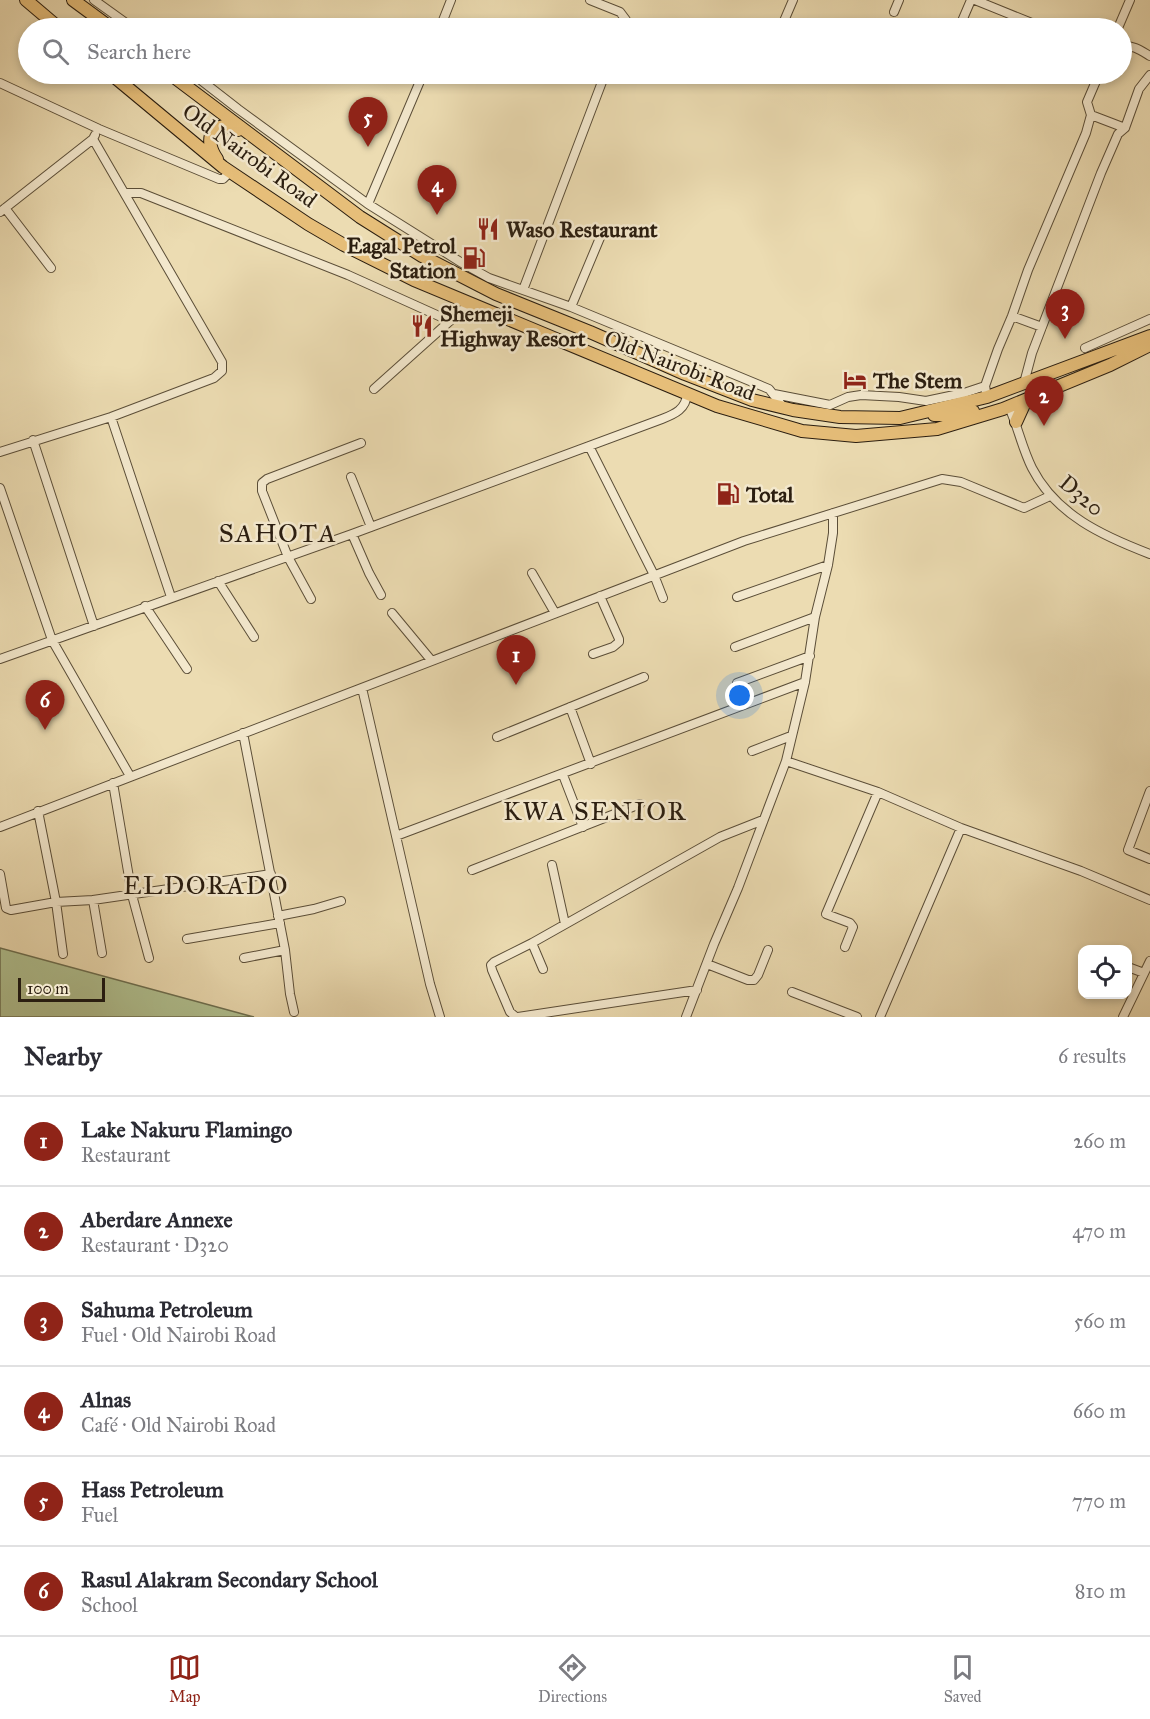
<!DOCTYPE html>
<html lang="en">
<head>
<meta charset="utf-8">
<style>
  :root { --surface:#fff; --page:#f2f2f3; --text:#2b2b33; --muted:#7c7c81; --line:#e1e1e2; --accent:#8f2418 }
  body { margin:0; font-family:"IM FELL Great Primer",serif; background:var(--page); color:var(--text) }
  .controls { position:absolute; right:18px; bottom:18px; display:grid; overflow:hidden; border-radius:12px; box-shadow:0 3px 9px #0003 }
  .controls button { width:54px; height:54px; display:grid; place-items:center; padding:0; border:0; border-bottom:2px solid var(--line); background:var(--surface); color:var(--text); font:30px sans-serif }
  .scale { position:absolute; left:18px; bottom:15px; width:87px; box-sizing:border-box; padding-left:6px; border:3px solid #2b1e10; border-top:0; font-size:16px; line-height:21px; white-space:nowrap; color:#2b1e10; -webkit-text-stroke:4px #f3e8cd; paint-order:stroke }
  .you { position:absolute; left:740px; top:696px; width:21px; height:21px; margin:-15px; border:4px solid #fff; border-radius:50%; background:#1a73e8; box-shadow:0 0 0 9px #1a73e833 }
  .badge { display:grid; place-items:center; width:39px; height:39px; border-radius:50%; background:var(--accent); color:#fff; font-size:20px; font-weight:700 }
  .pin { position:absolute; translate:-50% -50px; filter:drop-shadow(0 2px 3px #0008) }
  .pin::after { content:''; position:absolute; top:32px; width:21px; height:18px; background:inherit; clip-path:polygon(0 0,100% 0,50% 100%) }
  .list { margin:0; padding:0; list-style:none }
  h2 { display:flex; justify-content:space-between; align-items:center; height:78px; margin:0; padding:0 24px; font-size:26px }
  h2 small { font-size:20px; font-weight:400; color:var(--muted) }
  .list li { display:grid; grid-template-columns:39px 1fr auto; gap:18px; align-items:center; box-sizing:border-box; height:90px; padding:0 24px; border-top:2px solid var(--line) }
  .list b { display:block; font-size:22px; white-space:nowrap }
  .list p { margin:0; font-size:20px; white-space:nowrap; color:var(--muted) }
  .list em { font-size:20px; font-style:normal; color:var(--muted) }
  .icon { flex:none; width:33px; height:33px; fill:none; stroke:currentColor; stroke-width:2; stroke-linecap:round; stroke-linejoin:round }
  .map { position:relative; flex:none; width:1150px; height:1017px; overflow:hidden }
  .search { position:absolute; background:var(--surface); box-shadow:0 3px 9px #0003; left:18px; right:18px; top:18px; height:66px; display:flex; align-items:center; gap:15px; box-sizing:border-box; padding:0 21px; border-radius:33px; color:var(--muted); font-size:22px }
  .sheet { height:618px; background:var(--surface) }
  nav { display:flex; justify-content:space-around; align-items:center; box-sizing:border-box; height:84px; border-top:2px solid var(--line); background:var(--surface); font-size:16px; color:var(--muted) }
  nav a { display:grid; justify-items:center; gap:3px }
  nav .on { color:var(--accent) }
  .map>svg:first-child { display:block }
  .green { fill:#b1c292; stroke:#6e7051; stroke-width:1.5 }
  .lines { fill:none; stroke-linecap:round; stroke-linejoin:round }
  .minor-casing { stroke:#5b4e38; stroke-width:10 }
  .highway-casing { stroke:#2b1e10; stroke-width:14 }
  .minor { stroke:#f3e8cd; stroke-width:8 }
  .highway { stroke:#e6be79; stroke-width:12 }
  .labels { text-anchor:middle; stroke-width:5; stroke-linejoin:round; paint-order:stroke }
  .street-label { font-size:22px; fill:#2b1e10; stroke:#f3e8cd }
  .poi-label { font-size:22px; font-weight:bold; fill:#2b1e10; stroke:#f3e8cd; text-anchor:start }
  .quarter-label { font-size:26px; letter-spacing:1.5px; fill:#2b1e10; stroke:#f3e8cd }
</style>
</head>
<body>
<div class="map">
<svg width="1150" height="1017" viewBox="0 0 1150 1017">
  <rect width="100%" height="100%" fill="#ecdcb2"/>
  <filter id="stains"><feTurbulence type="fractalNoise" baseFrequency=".00333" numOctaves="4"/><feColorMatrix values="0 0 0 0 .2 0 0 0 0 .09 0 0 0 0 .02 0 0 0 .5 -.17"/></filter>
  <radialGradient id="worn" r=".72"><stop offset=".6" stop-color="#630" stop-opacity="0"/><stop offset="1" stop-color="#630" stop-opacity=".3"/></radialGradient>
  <!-- green -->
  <path class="green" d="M 0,948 L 250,1016 L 254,1017 L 0,1017 Z"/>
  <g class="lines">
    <!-- minor casing -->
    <g class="minor-casing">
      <path id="minor" d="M 94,0 L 133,28
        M 590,0 L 620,12 L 626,20 L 623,28
        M 975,0 L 1044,28
        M 894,12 L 899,0
        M 440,28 L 451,0
        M 781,28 L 793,0
        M 959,28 L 971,0
        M 1118,28 L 1130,0
        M 1122,46 C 1133,45 1140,50 1150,56
        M 193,74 L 238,109 L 368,204 L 462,263 L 489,278 L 571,307 L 769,389 L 784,408
        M 1011,79 L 1013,74
        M 0,83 L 99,129 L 219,179 L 223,179 L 230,172
        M 1125,128 L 1139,89 L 1150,75
        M 126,193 L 141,193 L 348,275 L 450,321
        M 368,204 L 423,74
        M 5,208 L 51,268
        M 0,212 L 93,139 L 95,135
        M 523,290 L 605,74
        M 571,307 L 602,233
        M 1012,316 L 1042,327
        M 1085,348 L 1150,319
        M 1024,383 L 1032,353 L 1101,173 L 1118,134 L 1125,128 L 1091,115
        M 374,389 L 470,303
        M 774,394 L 830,405 L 848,397 L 861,395 L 899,397 L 926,401 L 964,393 L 985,386
        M 987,397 L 985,386 L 998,349 L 1012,316 L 1028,270 L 1086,133 L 1091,115 L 1087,102 L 1099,74
        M 1009,407 C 1018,427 1022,448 1032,468 C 1056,515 1103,536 1150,554
        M 111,417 L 171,597
        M 33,440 L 94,626
        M 589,446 L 654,575 L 663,598
        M 0,452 L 111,417 L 214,378 L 222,371 L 222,362 L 93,139
        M 351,477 L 371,527
        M 0,488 L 52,640 L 130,776
        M 352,534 L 369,573 L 381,595
        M 532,573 L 555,613
        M 218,581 L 254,637
        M 737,597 L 828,565
        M 311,599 L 288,557 L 262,491 L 262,483 L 267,479 L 361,443
        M 145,606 L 187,669
        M 392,613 L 431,660
        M 735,647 L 815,617
        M 593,654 L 613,647 L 619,642 L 619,639 L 600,596
        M 0,659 L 352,534 L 662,419 C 675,414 686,409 687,394
        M 737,683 L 810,656
        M 362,688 L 396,836 L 805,682
        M 570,707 L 591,764
        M 243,733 L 285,950 L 290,994 L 294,1012
        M 497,737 L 644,677
        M 752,751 L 791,736
        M 786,761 L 878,792 L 961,828 L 1081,871 L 1150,900
        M 563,775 L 583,827
        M 113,783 L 132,895 L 149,958
        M 1150,791 L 1128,850 L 1150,859
        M 38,811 L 56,902 L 63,954
        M 0,827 L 744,541 L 942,479 L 961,482 L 1024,508 L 1050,496
        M 396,836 L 430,984 L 440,1017
        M 552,865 L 565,924
        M 472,870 L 640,804
        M 0,874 L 6,908 L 11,910 L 56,902 L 93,900 L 271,874
        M 93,900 L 102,953
        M 278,916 L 314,909 L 341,901
        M 187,939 L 280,923
        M 532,943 L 543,969
        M 845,947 L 853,927 L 850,923 L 826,914 L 878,792
        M 244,958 L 285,950
        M 707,964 L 748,980 L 754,980 L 758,975 L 768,950
        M 1128,967 L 1144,973
        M 792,992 L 857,1017
        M 516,1017 L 510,1012 L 492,970 L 491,965 L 494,962 L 532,943 L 720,837 L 763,820
        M 518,1017 L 697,990
        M 686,1017 L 714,944 L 738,888 L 786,761 L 805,682 L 815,617 L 828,565 L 833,533 L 833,513
        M 880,1017 L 961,828
        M 1123,1017 L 1150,961"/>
    </g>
    <!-- highway casing -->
    <g class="highway-casing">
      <path id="highway" d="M 26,0 L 59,28
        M 73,0 L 111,28
        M 111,74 L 223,167 L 308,224 L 344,245 L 414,280 L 717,406 L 802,431 L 856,436 L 937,429 L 1003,409 L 1110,365 L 1150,345
        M 118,74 L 128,75 L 133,74
        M 170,74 L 360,217 L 422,256 L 496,294 L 590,332 L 685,374 L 752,400 L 793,410 L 840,417 L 900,418 L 987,397 L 1150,336
        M 217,159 C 202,138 213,118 238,130
        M 934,415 L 961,415 L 973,411
        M 1016,422 L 1026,400"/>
    </g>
    <!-- minor -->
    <use href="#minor" class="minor"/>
    <!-- highway -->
    <use href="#highway" class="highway"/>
  </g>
  <!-- icons -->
  <defs>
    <g id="restaurant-bare" transform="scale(1.8)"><path d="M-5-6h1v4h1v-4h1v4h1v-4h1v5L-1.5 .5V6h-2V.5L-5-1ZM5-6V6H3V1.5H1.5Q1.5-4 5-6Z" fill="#8f2418" stroke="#f3e8cd" stroke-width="2.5" paint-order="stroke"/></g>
    <g id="fuel-bare" transform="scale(1.8)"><path d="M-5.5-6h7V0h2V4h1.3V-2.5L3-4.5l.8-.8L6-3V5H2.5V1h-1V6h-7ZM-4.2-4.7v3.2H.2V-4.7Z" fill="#8f2418" stroke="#f3e8cd" stroke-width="2.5" paint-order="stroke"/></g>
    <g id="hotel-bare" transform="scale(1.8)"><path d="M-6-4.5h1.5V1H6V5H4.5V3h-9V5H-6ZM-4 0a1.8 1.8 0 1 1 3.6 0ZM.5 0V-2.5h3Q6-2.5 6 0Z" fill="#8f2418" stroke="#f3e8cd" stroke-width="2.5" paint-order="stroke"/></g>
  </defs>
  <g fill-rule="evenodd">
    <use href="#restaurant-bare" x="488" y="229"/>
    <use href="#fuel-bare" x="474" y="258"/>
    <use href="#restaurant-bare" x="422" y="326"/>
    <use href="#hotel-bare" x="855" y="380"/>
    <use href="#fuel-bare" x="728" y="494"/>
  </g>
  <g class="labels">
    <!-- street labels -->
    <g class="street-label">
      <text transform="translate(250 155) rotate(36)" y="8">Old Nairobi Road</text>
      <text transform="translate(680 365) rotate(21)" y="8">Old Nairobi Road</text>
      <text transform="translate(1082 495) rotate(40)" y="8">D320</text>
    </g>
    <!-- poi labels -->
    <g class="poi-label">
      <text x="506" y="237">Waso Restaurant</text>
      <text x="456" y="253" text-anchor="end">Eagal Petrol<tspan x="456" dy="25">Station</tspan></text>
      <text x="440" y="321">Shemeji<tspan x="440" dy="25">Highway Resort</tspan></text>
      <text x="873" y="388">The Stem</text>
      <text x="746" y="502">Total</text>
    </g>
    <!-- quarter labels -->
    <g class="quarter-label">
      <text x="278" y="542">SAHOTA</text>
      <text x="595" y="820">KWA SENIOR</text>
      <text x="206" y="894">ELDORADO</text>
    </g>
  </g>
  <rect width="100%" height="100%" filter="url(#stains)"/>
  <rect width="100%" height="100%" fill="url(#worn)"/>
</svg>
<div class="controls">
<button><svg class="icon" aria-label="locate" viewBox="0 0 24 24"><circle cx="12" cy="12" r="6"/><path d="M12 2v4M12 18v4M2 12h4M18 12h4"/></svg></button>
</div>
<div class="scale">100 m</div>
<div class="you"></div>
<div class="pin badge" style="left:516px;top:685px">1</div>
<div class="pin badge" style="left:1044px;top:426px">2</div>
<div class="pin badge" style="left:1065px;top:339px">3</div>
<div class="pin badge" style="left:437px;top:215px">4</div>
<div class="pin badge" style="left:368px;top:147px">5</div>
<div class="pin badge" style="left:45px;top:730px">6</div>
<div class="search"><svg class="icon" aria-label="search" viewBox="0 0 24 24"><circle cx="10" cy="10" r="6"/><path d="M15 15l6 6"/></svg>Search here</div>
</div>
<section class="sheet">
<h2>Nearby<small>6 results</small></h2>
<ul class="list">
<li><span class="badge">1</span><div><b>Lake Nakuru Flamingo</b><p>Restaurant</p></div><em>260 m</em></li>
<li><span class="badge">2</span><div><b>Aberdare Annexe</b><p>Restaurant · D320</p></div><em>470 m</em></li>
<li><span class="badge">3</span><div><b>Sahuma Petroleum</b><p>Fuel · Old Nairobi Road</p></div><em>560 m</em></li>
<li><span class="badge">4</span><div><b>Alnas</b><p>Café · Old Nairobi Road</p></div><em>660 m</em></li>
<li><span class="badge">5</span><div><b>Hass Petroleum</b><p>Fuel</p></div><em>770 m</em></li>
<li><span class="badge">6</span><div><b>Rasul Alakram Secondary School</b><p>School</p></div><em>810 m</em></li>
</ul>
</section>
<nav>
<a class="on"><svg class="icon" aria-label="map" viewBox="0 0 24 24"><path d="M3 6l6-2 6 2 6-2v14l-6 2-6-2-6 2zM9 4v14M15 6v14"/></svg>Map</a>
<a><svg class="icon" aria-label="directions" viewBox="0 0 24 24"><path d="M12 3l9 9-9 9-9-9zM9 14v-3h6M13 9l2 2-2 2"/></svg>Directions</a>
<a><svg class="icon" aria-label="saved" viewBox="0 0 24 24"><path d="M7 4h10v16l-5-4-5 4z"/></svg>Saved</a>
</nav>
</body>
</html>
